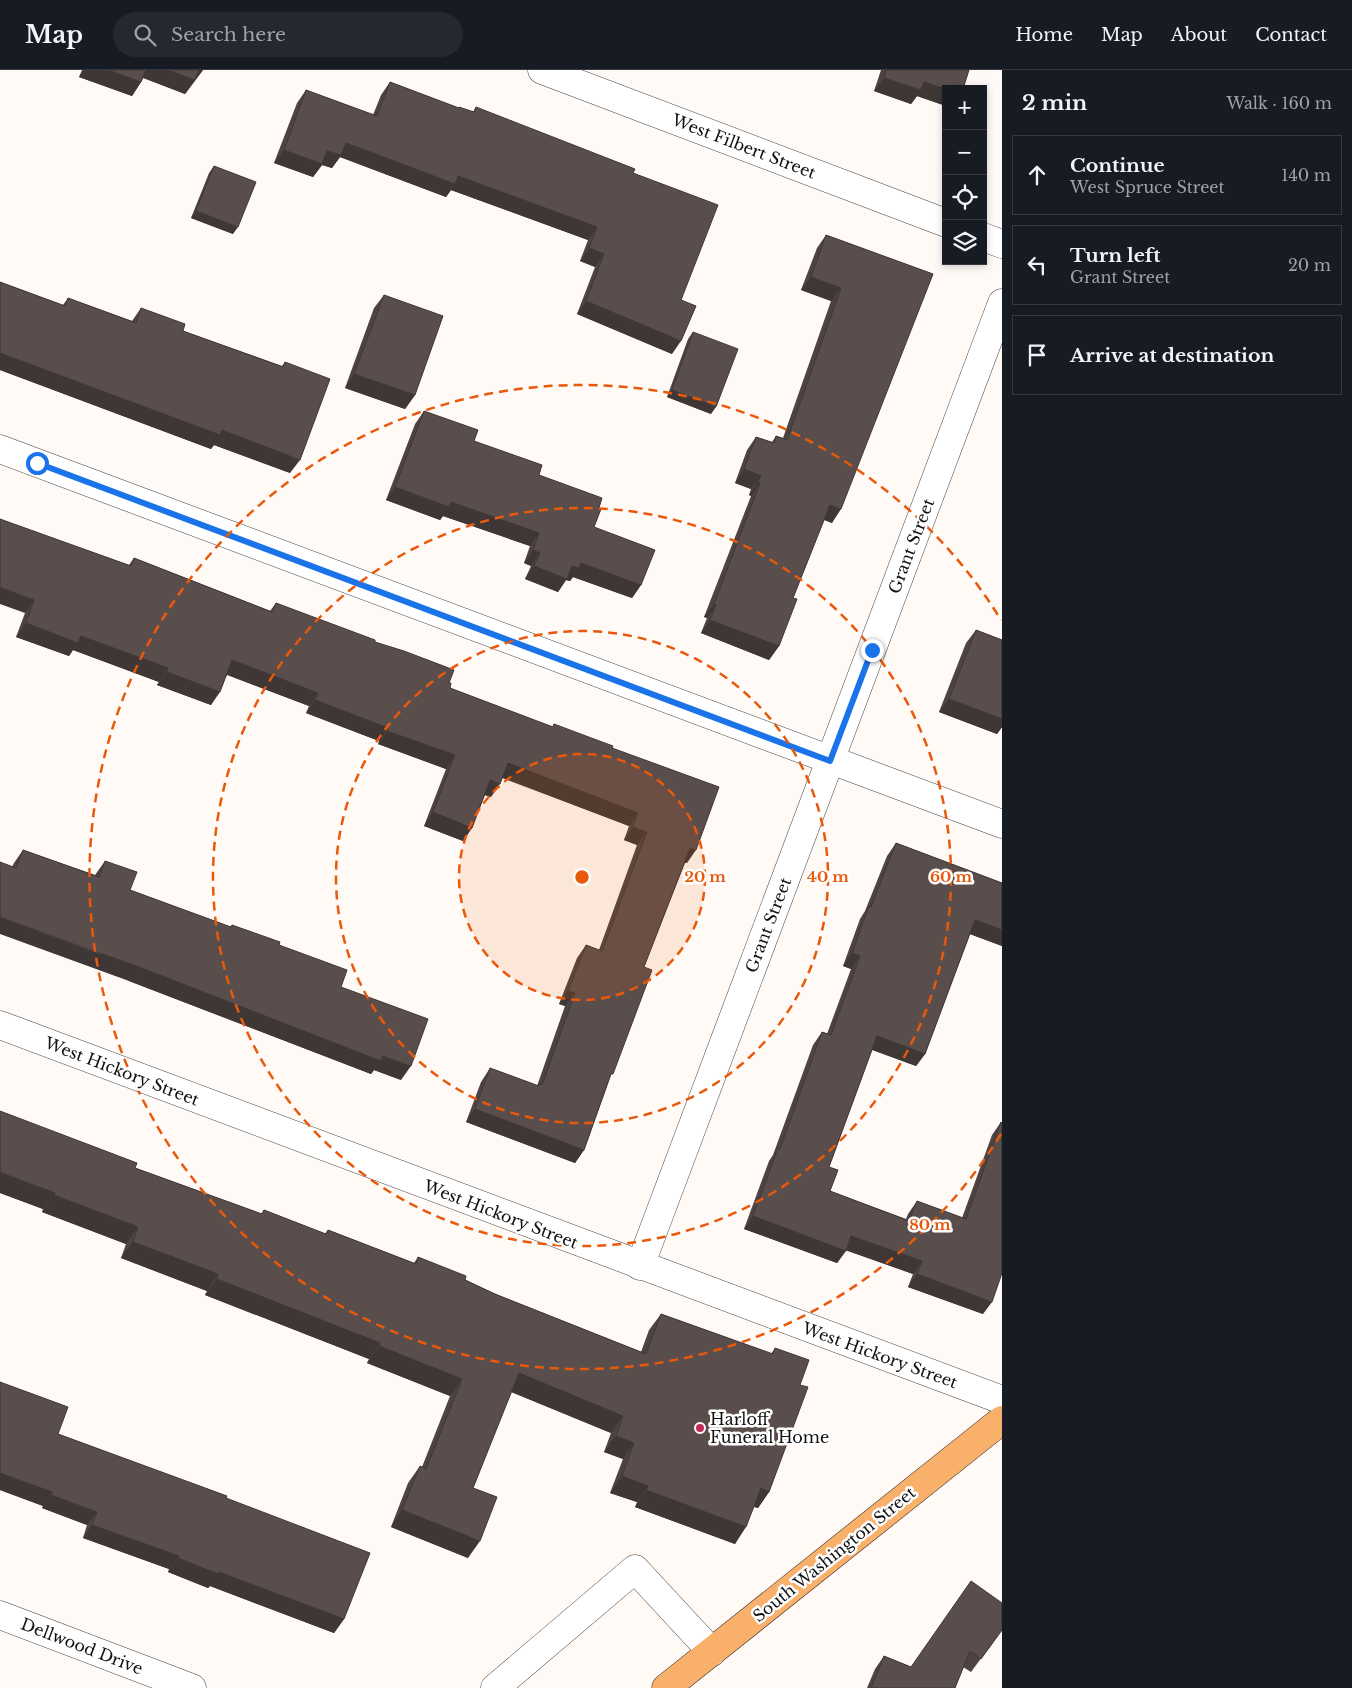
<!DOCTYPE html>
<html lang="en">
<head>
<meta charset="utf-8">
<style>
  :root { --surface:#171b24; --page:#242831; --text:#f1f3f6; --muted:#9ea1a6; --line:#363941 }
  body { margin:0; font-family:"Libre Baskerville",serif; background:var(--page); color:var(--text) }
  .controls { position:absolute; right:15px; top:15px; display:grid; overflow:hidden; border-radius:0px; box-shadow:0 2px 8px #0003 }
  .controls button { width:45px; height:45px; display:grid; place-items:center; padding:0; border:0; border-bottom:1px solid var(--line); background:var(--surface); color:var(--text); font:25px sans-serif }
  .stop { position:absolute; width:15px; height:15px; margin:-11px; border:4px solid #1a73e8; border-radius:50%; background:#fff }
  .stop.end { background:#1a73e8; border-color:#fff; box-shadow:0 1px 5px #0008 }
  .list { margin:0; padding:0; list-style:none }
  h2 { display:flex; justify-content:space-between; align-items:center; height:65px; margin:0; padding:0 20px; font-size:21px }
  h2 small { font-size:16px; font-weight:400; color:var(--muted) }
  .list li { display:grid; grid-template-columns:32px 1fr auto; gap:15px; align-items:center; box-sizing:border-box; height:80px; margin:0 10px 10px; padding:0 10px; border:1px solid var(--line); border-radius:0px }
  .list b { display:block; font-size:19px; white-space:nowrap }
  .list p { margin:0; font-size:16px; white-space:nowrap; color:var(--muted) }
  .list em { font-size:16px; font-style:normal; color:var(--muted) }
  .icon { flex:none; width:28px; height:28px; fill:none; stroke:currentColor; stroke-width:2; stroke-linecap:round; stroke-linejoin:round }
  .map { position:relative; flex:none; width:1002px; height:1618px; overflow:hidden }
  header { display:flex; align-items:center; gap:30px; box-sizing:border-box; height:70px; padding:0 25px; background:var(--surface); border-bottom:1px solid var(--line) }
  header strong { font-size:24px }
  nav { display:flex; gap:28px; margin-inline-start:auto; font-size:18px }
  .search { width:350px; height:45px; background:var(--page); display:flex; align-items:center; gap:12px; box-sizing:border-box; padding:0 18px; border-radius:28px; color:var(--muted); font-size:19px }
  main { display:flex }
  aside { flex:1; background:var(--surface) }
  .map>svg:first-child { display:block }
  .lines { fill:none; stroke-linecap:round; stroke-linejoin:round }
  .minor-casing { stroke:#444; stroke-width:29 }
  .major-casing { stroke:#222; stroke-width:29 }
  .minor { stroke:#fff; stroke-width:28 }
  .major { stroke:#f8b06b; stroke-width:28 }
  .wall { fill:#4d4342 }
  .shaded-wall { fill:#3f3736 }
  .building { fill:#5a4e4d; stroke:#3f3736 }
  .route { stroke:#1a73e8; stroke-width:6 }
  .ring { fill:none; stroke:#e8590c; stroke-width:2.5; stroke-dasharray:9 6 }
  .poi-dot { fill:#c32758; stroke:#fff; stroke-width:2 }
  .labels { text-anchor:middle; stroke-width:5; stroke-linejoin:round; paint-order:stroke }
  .street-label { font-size:16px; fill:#111; stroke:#fff }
  .poi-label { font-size:16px; fill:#111; stroke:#fff; text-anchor:start }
  .centre { fill:#e8590c; stroke:#fff; stroke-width:2.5 }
  .ring-label { font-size:15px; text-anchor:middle; font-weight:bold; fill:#e8590c; stroke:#fff; stroke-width:5; stroke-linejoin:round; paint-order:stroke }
</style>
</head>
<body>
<header>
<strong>Map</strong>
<div class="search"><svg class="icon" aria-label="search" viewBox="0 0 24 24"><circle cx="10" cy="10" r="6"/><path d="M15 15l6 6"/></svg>Search here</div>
<nav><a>Home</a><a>Map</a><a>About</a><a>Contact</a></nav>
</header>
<main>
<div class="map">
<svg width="1002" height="1618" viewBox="0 0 1002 1618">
  <rect width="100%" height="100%" fill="#fffaf5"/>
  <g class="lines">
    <!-- minor casing -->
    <g class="minor-casing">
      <path id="minor" d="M 542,0 L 946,153
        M 983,167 L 1002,174
        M 0,379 L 1002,754
        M 0,955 L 1002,1330
        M 640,1196 L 1002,233
        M 0,1545 L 192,1618
        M 495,1618 L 635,1499 L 712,1582"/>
    </g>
    <!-- major casing -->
    <g class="major-casing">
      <path id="major" d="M 666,1618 L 1002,1350"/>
    </g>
    <!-- minor -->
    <use href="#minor" class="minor"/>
    <!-- major -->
    <use href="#major" class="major"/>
  </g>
  <!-- wall -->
  <path class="wall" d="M 82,0 L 203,0 L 185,24 L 143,8 L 141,12 L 132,26 L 79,7 Z
    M 881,0 L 969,0 L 946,36 L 917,26 L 911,34 L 874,21 Z
    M 390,12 L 458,38 L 473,42 L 476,37 L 633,103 L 681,230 L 672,284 L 577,244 L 595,197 L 580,191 L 588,170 L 451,120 L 446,127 L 340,87 L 332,98 L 322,95 L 313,107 L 274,93 L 297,33 L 306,20 L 373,45 L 381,25 Z
    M 214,96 L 233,164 L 191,148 L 209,103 Z
    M 826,165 L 933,204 L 832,453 L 824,450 L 793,528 L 779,576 L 769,590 L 701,563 L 707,548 L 704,547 L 751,426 L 749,425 L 751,419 L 735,413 L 747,380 L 756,367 L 772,372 L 776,366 L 783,368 L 831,231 L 801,220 L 817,178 Z
    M 0,212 L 63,235 L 68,228 L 132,251 L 141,238 L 183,261 L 282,296 L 285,292 L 290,403 L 214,375 L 211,379 L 0,300 Z
    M 384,225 L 415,325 L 405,339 L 345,318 L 374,238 Z
    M 693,262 L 711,344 L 667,327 L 688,269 Z
    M 424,341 L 474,371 L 599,438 L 594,457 L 641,515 L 632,528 L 573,507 L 570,511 L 566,510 L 558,522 L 525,509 L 531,496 L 524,493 L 530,476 L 443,446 L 440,450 L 386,430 L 415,354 Z
    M 56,470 L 129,495 L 134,488 L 270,541 L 276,533 L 375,572 L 449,613 L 450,618 L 552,657 L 554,654 L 612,678 L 687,793 L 685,793 L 644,897 L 609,1010 L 584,1080 L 575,1093 L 466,1052 L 481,1012 L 490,998 L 537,1016 L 565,936 L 559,934 L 577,888 L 586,875 L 599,880 L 637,775 L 624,770 L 629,756 L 502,708 L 491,727 L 485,725 L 472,758 L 463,771 L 424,756 L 446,699 L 378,674 L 379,671 L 306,643 L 309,636 L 227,605 L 211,635 L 157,615 L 159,612 L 73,580 L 69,586 L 16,567 L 25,543 Z
    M 976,560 L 1002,570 L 1002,657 L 997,664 L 939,642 L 966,573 Z
    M 896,773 L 1002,813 L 1002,876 L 970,864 L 925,984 L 916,996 L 872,980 L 829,1097 L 830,1121 L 906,1149 L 908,1144 L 917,1131 L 962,1148 L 992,1065 L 1001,1052 L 983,1244 L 908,1217 L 913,1204 L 846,1180 L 837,1193 L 744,1159 L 769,1091 L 773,1085 L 813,975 L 822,962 L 827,964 L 851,899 L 843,896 L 860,849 L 865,841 L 887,786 Z
    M 23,780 L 95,805 L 105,791 L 130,820 L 230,857 L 232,855 L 279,875 L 341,917 L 401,1010 L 374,1000 L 371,1004 L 129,911 L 12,797 L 14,793 Z
    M 135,1098 L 261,1144 L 264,1140 L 325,1164 L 328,1160 L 414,1193 L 418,1187 L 495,1224 L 641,1282 L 649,1260 L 661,1244 L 771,1284 L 775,1278 L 800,1315 L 769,1422 L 758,1438 L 754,1437 L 735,1474 L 635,1437 L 637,1432 L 610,1423 L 623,1389 L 604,1382 L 611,1363 L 511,1322 L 473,1418 L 468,1488 L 391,1457 L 408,1413 L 420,1396 L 422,1397 L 450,1326 L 367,1293 L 369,1289 L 205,1225 L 207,1221 L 121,1188 L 126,1174 L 42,1142 L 43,1139 L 0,1123 Z
    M 0,1312 L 58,1364 L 226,1428 L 344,1549 L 334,1563 L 210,1516 L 208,1518 L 168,1502 L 169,1499 L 83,1468 L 87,1455 L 42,1438 L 43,1436 L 0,1420 Z
    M 1002,1560 L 971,1602 L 963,1597 L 955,1618 L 867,1618 L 875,1599 L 884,1586 L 911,1597 Z"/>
  <!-- shaded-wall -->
  <path class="shaded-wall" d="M 84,0 L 108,0 L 141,12 L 132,26 L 79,7 Z
    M 144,0 L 203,0 L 185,24 L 139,6 Z
    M 884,8 L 924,12 L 946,19 L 946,36 L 917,26 L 911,34 L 874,21 Z
    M 346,73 L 458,106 L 597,157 L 588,170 L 451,120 L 446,127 L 340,87 L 332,98 L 322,95 L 313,107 L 274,93 L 284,80 L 327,81 Z
    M 196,141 L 238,157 L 233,164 L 191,148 Z
    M 589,178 L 604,184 L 595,197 L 580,191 Z
    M 811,207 L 841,218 L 831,231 L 801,220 Z
    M 586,231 L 681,271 L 672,284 L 577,244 Z
    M 0,283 L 222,360 L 300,390 L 290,403 L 214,375 L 211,379 L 0,300 Z
    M 354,304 L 415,325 L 405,339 L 345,318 Z
    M 672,320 L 716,337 L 711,344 L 667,327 Z
    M 744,399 L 761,406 L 751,419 L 735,413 Z
    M 758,412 L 760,413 L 751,426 L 749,425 Z
    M 395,417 L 451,432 L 539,463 L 530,476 L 443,446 L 440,450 L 386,430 Z
    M 830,435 L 841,439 L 832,453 L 820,448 Z
    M 533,480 L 540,483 L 531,496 L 524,493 Z
    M 581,493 L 641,515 L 632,528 L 573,507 L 570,511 L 566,510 L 558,522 L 525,509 L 534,496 L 572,496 Z
    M 0,517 L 34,530 L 25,543 L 0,534 Z
    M 714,534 L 716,535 L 707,548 L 704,547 Z
    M 710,550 L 779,576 L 769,590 L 701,563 Z
    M 26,553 L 81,566 L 168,598 L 159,612 L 73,580 L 69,586 L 16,567 Z
    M 232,590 L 318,623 L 309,636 L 223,603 Z
    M 167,602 L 220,622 L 211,635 L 157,615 Z
    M 949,629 L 1002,649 L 1002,657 L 997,664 L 939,642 Z
    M 315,630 L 388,658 L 379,671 L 306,643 Z
    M 387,661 L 455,685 L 446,699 L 378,674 Z
    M 508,693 L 638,743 L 629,756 L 499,706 Z
    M 490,710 L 500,714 L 491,727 L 481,724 Z
    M 433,742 L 472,758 L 463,771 L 424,756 Z
    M 633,757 L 647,762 L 637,775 L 624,770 Z
    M 690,778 L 696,780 L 687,793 L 681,791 Z
    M 0,847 L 383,986 L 411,996 L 401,1010 L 374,1000 L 371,1004 L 129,911 L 0,864 Z
    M 975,850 L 1002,860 L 1002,876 L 967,863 Z
    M 852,883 L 860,886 L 851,899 L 843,896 Z
    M 568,921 L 575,923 L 565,936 L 559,934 Z
    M 877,966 L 925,984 L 916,996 L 868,978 Z
    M 475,1039 L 584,1080 L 575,1093 L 466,1052 Z
    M 0,1102 L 55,1123 L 43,1139 L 0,1123 Z
    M 54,1125 L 138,1157 L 126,1174 L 42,1142 Z
    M 753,1146 L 846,1181 L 837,1193 L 744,1159 Z
    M 851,1166 L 922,1191 L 913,1204 L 842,1179 Z
    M 133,1172 L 218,1204 L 207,1221 L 121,1188 Z
    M 917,1204 L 992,1232 L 983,1244 L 908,1217 Z
    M 217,1209 L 380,1273 L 369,1289 L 205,1225 Z
    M 379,1276 L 462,1309 L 450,1326 L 367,1293 Z
    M 519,1303 L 623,1346 L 611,1363 L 507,1320 Z
    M 616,1366 L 634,1373 L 623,1389 L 604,1382 Z
    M 0,1403 L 52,1422 L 43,1436 L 0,1420 Z
    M 622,1406 L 648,1416 L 637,1432 L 610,1423 Z
    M 761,1418 L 769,1422 L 758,1438 L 749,1435 Z
    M 646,1420 L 746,1457 L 735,1474 L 635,1437 Z
    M 51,1425 L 97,1442 L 87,1455 L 42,1438 Z
    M 402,1440 L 480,1471 L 468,1488 L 391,1457 Z
    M 92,1455 L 179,1486 L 169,1499 L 83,1468 Z
    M 178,1488 L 219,1502 L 344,1549 L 334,1563 L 210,1516 L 208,1518 L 168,1502 Z"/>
  <!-- building -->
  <path class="building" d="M 108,0 L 146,0 L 141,12 Z
    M 168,0 L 199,0 L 195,10 Z
    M 886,0 L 969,0 L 963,19 L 946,19 L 924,12 L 921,20 L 884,8 Z
    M 390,12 L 459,38 L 459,37 L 474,42 L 476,37 L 635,99 L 633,103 L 718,135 L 681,230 L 696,236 L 681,271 L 586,231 L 604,184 L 589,178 L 597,157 L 458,106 L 455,114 L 346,73 L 341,85 L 327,81 L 322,94 L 284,80 L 306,20 L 377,46 Z
    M 214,96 L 256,112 L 238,157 L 196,141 Z
    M 826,165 L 933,204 L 841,439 L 830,435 L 793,528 L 797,529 L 779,576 L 710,550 L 716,535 L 714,534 L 760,413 L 758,412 L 761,406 L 744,399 L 756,367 L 774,373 L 776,366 L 787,370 L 841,218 L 811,207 Z
    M 0,212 L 65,236 L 68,228 L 136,253 L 141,238 L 185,254 L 183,261 L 283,297 L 285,292 L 330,309 L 300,390 L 222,360 L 220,365 L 0,283 Z
    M 384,225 L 443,246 L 415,325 L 354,304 Z
    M 693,262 L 738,279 L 716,337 L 672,320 Z
    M 424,341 L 478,360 L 474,371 L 542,395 L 539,405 L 602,428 L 599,438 L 601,439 L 594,457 L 655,480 L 641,515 L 581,493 L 579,498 L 572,496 L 567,509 L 534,496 L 540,483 L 533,480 L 539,463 L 451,432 L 449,437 L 395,417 Z
    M 0,449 L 131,496 L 134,488 L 272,542 L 276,533 L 375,570 L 375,572 L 404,581 L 454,600 L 449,613 L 451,613 L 450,618 L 553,657 L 554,654 L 594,669 L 613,676 L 612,678 L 719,717 L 696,780 L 690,778 L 644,897 L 652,900 L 613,1004 L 611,1004 L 584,1080 L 475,1039 L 490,998 L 539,1016 L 539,1014 L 542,1015 L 575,923 L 568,921 L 586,875 L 602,881 L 647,762 L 633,757 L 638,743 L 508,693 L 500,714 L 490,710 L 472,758 L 433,742 L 455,685 L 387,661 L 388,658 L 315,630 L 318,623 L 232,590 L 220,622 L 167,602 L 168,598 L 81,566 L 78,573 L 26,553 L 34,530 L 0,517 Z
    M 976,560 L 1002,570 L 1002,649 L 949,629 Z
    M 896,773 L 1002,813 L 1002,860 L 975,850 L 925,984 L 877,966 L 829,1097 L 838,1100 L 830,1121 L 909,1151 L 917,1131 L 966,1149 L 1001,1052 L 1002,1053 L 1002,1203 L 992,1232 L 917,1204 L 922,1191 L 851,1166 L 846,1181 L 753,1146 L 778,1078 L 780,1079 L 822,962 L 831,965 L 860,886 L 852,883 L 869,836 L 871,837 Z
    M 23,780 L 99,807 L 105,791 L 137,802 L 130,820 L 231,857 L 232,855 L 280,872 L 279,875 L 347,900 L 341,917 L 428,949 L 411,996 L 383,986 L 381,991 L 139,897 L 0,847 L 0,792 L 16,798 Z
    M 0,1041 L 137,1093 L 135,1098 L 262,1144 L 264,1140 L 326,1164 L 328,1160 L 416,1194 L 418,1187 L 466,1206 L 465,1210 L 495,1224 L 646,1284 L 661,1244 L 773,1284 L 775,1278 L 809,1290 L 800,1315 L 808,1317 L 769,1422 L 761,1418 L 746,1457 L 646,1420 L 648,1416 L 622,1406 L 634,1373 L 616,1366 L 623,1346 L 519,1303 L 473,1418 L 497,1427 L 480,1471 L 402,1440 L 420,1396 L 426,1399 L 462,1309 L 379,1276 L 380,1273 L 217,1209 L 218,1204 L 133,1172 L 138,1157 L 54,1125 L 55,1123 L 0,1102 Z
    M 0,1312 L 68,1337 L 58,1364 L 227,1426 L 226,1428 L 370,1483 L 344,1549 L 219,1502 L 218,1504 L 178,1488 L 179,1486 L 92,1455 L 97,1442 L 51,1425 L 52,1422 L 0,1403 Z
    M 971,1511 L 1002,1533 L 1002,1560 L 981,1589 L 970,1581 L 955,1618 L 871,1618 L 884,1586 L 911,1597 Z"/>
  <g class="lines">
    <!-- route -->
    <path class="route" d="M 37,393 L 830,691 L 872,580"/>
  </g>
  <!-- distance rings -->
  <circle cx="582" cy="807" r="123" fill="#e8590c" fill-opacity=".12"/>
  <g class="ring">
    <circle cx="582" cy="807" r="123"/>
    <circle cx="582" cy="807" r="246"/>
    <circle cx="582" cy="807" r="369"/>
    <path d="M1001 1064A492 492 0 1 1 1001 550"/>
  </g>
  <!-- markers -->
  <circle class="poi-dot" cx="700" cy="1358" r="5"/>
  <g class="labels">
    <!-- street labels -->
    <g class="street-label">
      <text transform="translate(744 76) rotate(21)" y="6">West Filbert Street</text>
      <text transform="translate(911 476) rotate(-69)" y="6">Grant Street</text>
      <text transform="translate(768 855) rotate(-69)" y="6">Grant Street</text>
      <text transform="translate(122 1001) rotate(21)" y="6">West Hickory Street</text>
      <text transform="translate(501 1144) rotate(21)" y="6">West Hickory Street</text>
      <text transform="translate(880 1285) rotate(20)" y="6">West Hickory Street</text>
      <text transform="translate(834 1484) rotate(-39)" y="6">South Washington Street</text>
      <text transform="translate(82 1576) rotate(21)" y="6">Dellwood Drive</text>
    </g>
    <!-- poi labels -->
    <g class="poi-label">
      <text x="710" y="1355">Harloff<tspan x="710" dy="18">Funeral Home</tspan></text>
    </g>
  </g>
  <circle cx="582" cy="807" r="8" class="centre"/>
  <g class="ring-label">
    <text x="705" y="812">20 m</text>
    <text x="828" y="812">40 m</text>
    <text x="951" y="812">60 m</text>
    <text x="930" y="1160">80 m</text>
  </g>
</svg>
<div class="controls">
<button>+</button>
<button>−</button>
<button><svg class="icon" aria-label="locate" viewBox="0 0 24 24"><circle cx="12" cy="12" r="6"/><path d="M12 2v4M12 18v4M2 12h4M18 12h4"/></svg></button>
<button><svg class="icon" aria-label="layers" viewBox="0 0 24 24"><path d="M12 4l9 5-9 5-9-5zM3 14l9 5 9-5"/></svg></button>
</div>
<div class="stop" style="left:37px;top:393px"></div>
<div class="stop end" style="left:872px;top:580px"></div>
</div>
<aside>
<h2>2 min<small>Walk · 160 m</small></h2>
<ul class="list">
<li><svg class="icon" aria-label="ahead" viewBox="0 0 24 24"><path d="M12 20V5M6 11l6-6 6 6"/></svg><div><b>Continue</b><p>West Spruce Street</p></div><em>140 m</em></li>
<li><svg class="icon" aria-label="left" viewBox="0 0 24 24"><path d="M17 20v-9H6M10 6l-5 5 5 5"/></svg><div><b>Turn left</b><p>Grant Street</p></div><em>20 m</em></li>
<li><svg class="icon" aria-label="arrive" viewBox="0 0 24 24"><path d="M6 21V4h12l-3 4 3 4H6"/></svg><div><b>Arrive at destination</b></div></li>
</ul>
</aside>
</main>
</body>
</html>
